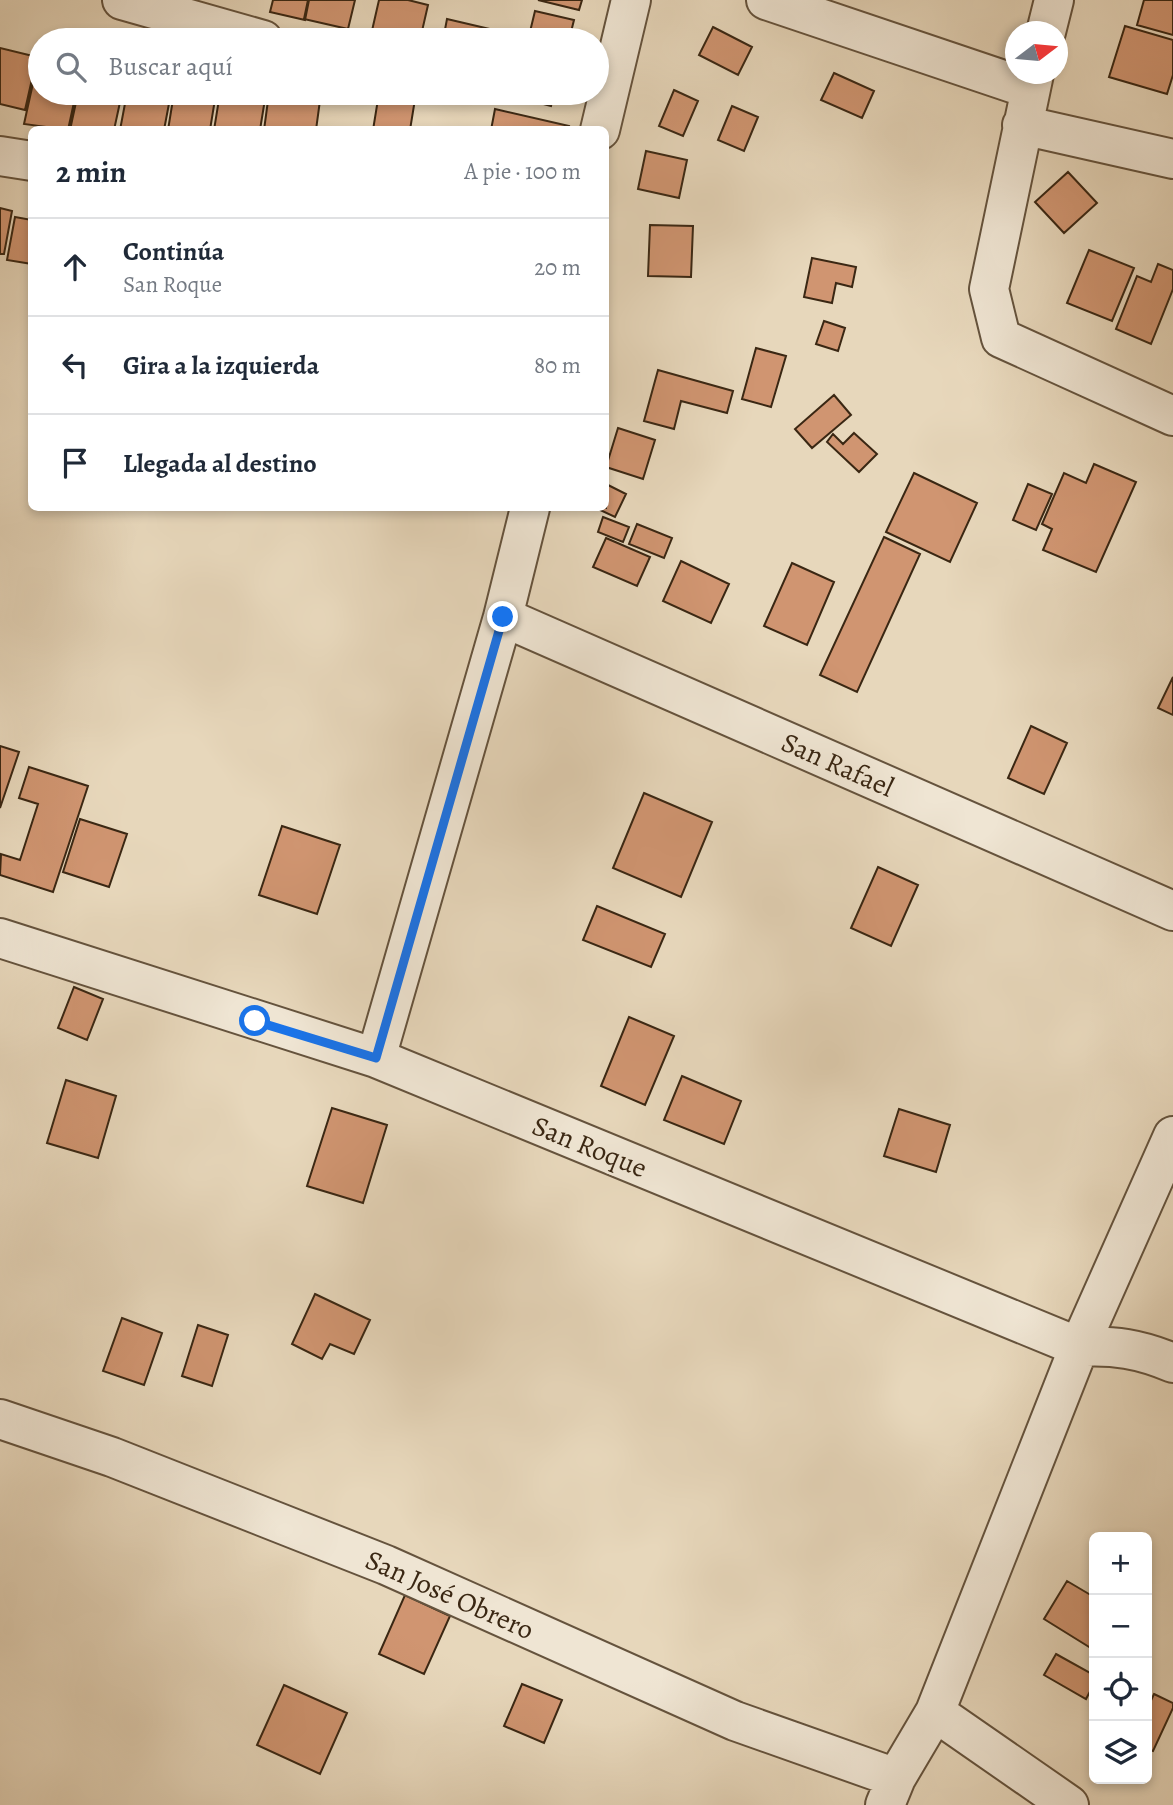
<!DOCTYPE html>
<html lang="es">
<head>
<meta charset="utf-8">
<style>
  :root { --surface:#fff; --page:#f6f6f7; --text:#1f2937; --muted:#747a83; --line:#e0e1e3 }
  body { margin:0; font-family:Alegreya,serif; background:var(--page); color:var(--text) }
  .controls { position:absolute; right:21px; bottom:21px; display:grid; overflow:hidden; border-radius:10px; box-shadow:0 4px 10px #0003 }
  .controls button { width:63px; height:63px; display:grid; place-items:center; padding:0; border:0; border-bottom:2px solid var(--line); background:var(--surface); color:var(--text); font:35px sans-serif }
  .compass { position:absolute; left:1005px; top:21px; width:63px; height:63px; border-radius:50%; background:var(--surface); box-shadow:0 4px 10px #0003; rotate:74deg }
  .stop { position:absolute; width:21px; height:21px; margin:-16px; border:5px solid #1a73e8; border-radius:50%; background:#fff }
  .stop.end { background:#1a73e8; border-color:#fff; box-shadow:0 2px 7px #0008 }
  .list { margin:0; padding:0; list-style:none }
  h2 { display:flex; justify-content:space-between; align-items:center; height:91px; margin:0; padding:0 28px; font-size:30px }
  h2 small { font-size:23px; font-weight:400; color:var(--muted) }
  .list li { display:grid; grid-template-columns:46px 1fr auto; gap:21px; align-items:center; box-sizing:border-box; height:98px; padding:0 28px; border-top:2px solid var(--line) }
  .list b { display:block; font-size:26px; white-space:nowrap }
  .list p { margin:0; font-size:23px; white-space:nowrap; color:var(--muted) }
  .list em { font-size:23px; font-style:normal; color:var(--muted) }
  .icon { flex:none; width:38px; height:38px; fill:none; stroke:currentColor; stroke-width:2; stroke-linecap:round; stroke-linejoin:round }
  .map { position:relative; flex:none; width:1173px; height:1805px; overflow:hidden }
  .search { position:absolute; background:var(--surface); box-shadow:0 4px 10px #0003; left:28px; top:28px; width:581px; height:77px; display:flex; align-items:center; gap:18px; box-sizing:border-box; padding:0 24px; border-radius:38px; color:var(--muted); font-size:26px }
  .panel { position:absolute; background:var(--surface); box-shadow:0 4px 10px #0003; left:28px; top:126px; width:581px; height:385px; border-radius:10px }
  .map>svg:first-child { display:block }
  .building { fill:#d09571; stroke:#3a2713; stroke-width:2 }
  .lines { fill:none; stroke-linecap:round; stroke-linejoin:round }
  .minor-casing { stroke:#65533d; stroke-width:42 }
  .minor { stroke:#efe5d3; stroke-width:38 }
  .route { stroke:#1a73e8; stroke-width:9 }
  .labels { text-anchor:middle; stroke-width:5; stroke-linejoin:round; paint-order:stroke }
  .street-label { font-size:28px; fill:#3a2713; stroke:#efe5d3 }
</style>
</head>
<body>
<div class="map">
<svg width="1173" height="1805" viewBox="0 0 1173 1805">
  <rect width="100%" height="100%" fill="#e7d7bb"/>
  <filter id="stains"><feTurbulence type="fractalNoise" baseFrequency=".00286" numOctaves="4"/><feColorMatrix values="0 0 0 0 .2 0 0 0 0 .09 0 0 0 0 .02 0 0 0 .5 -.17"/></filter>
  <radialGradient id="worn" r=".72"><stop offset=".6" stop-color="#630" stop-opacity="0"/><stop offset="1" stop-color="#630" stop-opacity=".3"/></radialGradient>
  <!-- building -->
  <path class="building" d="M 273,0 L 309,0 L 305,20 L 270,12 Z
    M 308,0 L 355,0 L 348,29 L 304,19 Z
    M 379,0 L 408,0 L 428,5 L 420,40 L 396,40 L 371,35 Z
    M 538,0 L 582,0 L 579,10 Z
    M 1144,0 L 1173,0 L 1173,35 L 1137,25 Z
    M 535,11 L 574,20 L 569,40 L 528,40 Z
    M 447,19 L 494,30 L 491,40 L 443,40 Z
    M 1125,26 L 1173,40 L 1173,75 L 1167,94 L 1109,77 Z
    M 713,27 L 752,47 L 738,75 L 699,55 Z
    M 0,48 L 37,57 L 25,110 L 0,104 Z
    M 39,56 L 40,93 L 76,93 L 68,130 L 24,124 Z
    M 834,73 L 874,91 L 862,118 L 821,100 Z
    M 674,90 L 698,101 L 683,136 L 659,126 Z
    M 78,93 L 122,93 L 114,130 L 70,130 Z
    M 127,93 L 171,93 L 164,130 L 120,130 Z
    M 174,93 L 216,93 L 210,130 L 168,130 Z
    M 220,93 L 265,99 L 260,130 L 214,130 Z
    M 269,93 L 321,93 L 316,130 L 264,130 Z
    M 379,93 L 416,93 L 410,130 L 373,130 Z
    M 501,93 L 554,93 L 551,106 Z
    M 732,106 L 758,117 L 744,151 L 718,140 Z
    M 495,109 L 569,126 L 568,130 L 491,130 Z
    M 646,151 L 687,160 L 679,198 L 638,189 Z
    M 1068,172 L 1097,203 L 1064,233 L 1035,202 Z
    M 0,208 L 12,211 L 4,254 L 0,254 Z
    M 15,217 L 32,220 L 32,264 L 7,260 Z
    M 650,225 L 693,226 L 691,277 L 648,276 Z
    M 1089,250 L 1134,268 L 1112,321 L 1067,303 Z
    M 812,258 L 856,267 L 852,287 L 836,283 L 832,303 L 804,297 Z
    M 1158,264 L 1173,270 L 1173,289 L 1151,344 L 1116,329 L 1137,276 L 1151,282 Z
    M 824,321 L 845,328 L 838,351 L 816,344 Z
    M 756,348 L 786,356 L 771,407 L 742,399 Z
    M 658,370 L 733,391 L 727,413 L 681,401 L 674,429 L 644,421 Z
    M 834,395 L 851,415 L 812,448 L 795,429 Z
    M 618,428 L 655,440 L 643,479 L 606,467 Z
    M 854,433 L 877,454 L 859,472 L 827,442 L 833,434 L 843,444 Z
    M 1094,464 L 1136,482 L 1096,572 L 1043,550 L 1052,529 L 1042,524 L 1064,473 L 1086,483 Z
    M 914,473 L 977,503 L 950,562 L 886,532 Z
    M 606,484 L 626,494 L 615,517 L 596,508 L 606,508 Z
    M 1028,484 L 1052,494 L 1036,530 L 1013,520 Z
    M 603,517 L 629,527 L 623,542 L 598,532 Z
    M 637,524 L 672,538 L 664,558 L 629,544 Z
    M 884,537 L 920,554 L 857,692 L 820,675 Z
    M 606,538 L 650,557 L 637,586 L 593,567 Z
    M 681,561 L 729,584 L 711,623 L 663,601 Z
    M 792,563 L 834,582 L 807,645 L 764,626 Z
    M 1173,677 L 1173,715 L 1158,708 Z
    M 1031,726 L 1067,743 L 1044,794 L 1008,778 Z
    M 0,746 L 19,752 L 0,808 Z
    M 29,767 L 88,786 L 53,892 L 0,875 L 1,854 L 20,860 L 38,804 L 19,798 Z
    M 644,793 L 712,822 L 681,897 L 613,868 Z
    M 80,819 L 127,834 L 109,887 L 63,872 Z
    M 282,826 L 340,845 L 317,914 L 259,895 Z
    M 878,867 L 918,885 L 891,946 L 851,928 Z
    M 597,906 L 665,934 L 651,967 L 583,940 Z
    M 74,987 L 103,999 L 87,1040 L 58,1028 Z
    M 629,1017 L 674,1036 L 645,1105 L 601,1086 Z
    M 682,1076 L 741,1101 L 724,1144 L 664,1120 Z
    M 66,1080 L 116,1096 L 98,1158 L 47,1143 Z
    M 332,1108 L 387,1125 L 363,1203 L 307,1186 Z
    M 899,1109 L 950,1125 L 936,1172 L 884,1156 Z
    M 315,1294 L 370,1320 L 354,1354 L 330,1344 L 322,1359 L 292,1344 Z
    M 122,1318 L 162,1333 L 144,1385 L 103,1371 Z
    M 198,1325 L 228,1335 L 212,1386 L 182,1376 Z
    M 1067,1581 L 1094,1597 L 1094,1650 L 1044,1619 Z
    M 405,1595 L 450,1616 L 424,1674 L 379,1654 Z
    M 1056,1654 L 1094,1675 L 1094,1684 L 1086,1699 L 1044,1675 Z
    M 522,1684 L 562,1700 L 544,1743 L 504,1726 Z
    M 284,1685 L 347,1713 L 320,1774 L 257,1745 Z
    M 1154,1694 L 1173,1703 L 1173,1708 L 1153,1751 L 1147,1749 L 1147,1709 Z"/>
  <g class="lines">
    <!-- minor casing -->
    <g class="minor-casing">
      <path id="minor" d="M 122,0 L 263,40
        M 766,0 L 1030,89
        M 1046,32 L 1054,0
        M 1034,74 L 989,289 L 1001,338 L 1173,416
        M 1022,125 L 1173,159
        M 600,130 L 631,0
        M 0,156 L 32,161
        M 503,617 L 1173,911
        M 0,938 L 376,1058 L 1079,1347 C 1114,1345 1140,1349 1173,1363
        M 376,1058 L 503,617 L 530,508
        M 0,1419 L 112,1457 L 386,1565 L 735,1721 L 896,1778
        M 935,1712 L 1069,1805
        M 885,1805 L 896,1778 L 935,1712 L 1079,1347 L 1173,1136"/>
    </g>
    <!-- minor -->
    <use href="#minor" class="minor"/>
  </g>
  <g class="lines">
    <!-- route -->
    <path class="route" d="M 255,1021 L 376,1058 L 503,617"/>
  </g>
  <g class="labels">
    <!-- street labels -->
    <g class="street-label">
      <text transform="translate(838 764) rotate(24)" y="10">San Rafael</text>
      <text transform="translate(590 1146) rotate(22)" y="10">San Roque</text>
      <text transform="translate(450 1594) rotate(24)" y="10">San José Obrero</text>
    </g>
  </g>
  <rect width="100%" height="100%" filter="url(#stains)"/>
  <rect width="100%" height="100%" fill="url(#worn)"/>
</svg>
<div class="controls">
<button>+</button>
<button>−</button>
<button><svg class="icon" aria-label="locate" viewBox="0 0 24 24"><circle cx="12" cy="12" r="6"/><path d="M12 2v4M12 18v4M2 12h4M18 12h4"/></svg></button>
<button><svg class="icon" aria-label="layers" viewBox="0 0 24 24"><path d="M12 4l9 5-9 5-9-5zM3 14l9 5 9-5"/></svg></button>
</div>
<svg class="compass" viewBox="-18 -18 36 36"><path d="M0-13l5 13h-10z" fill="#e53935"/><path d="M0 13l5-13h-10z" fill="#747a83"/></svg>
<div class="stop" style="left:255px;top:1021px"></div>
<div class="stop end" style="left:503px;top:617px"></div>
<div class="search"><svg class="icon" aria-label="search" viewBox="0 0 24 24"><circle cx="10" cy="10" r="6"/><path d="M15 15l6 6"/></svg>Buscar aquí</div>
<section class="panel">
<h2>2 min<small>A pie · 100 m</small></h2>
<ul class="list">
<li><svg class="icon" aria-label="ahead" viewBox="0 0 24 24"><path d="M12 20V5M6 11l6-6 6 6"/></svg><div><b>Continúa</b><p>San Roque</p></div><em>20 m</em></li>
<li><svg class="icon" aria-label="left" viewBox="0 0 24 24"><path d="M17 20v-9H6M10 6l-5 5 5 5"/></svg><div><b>Gira a la izquierda</b></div><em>80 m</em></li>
<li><svg class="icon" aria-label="arrive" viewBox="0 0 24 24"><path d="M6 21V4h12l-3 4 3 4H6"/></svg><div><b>Llegada al destino</b></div></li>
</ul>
</section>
</div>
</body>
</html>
